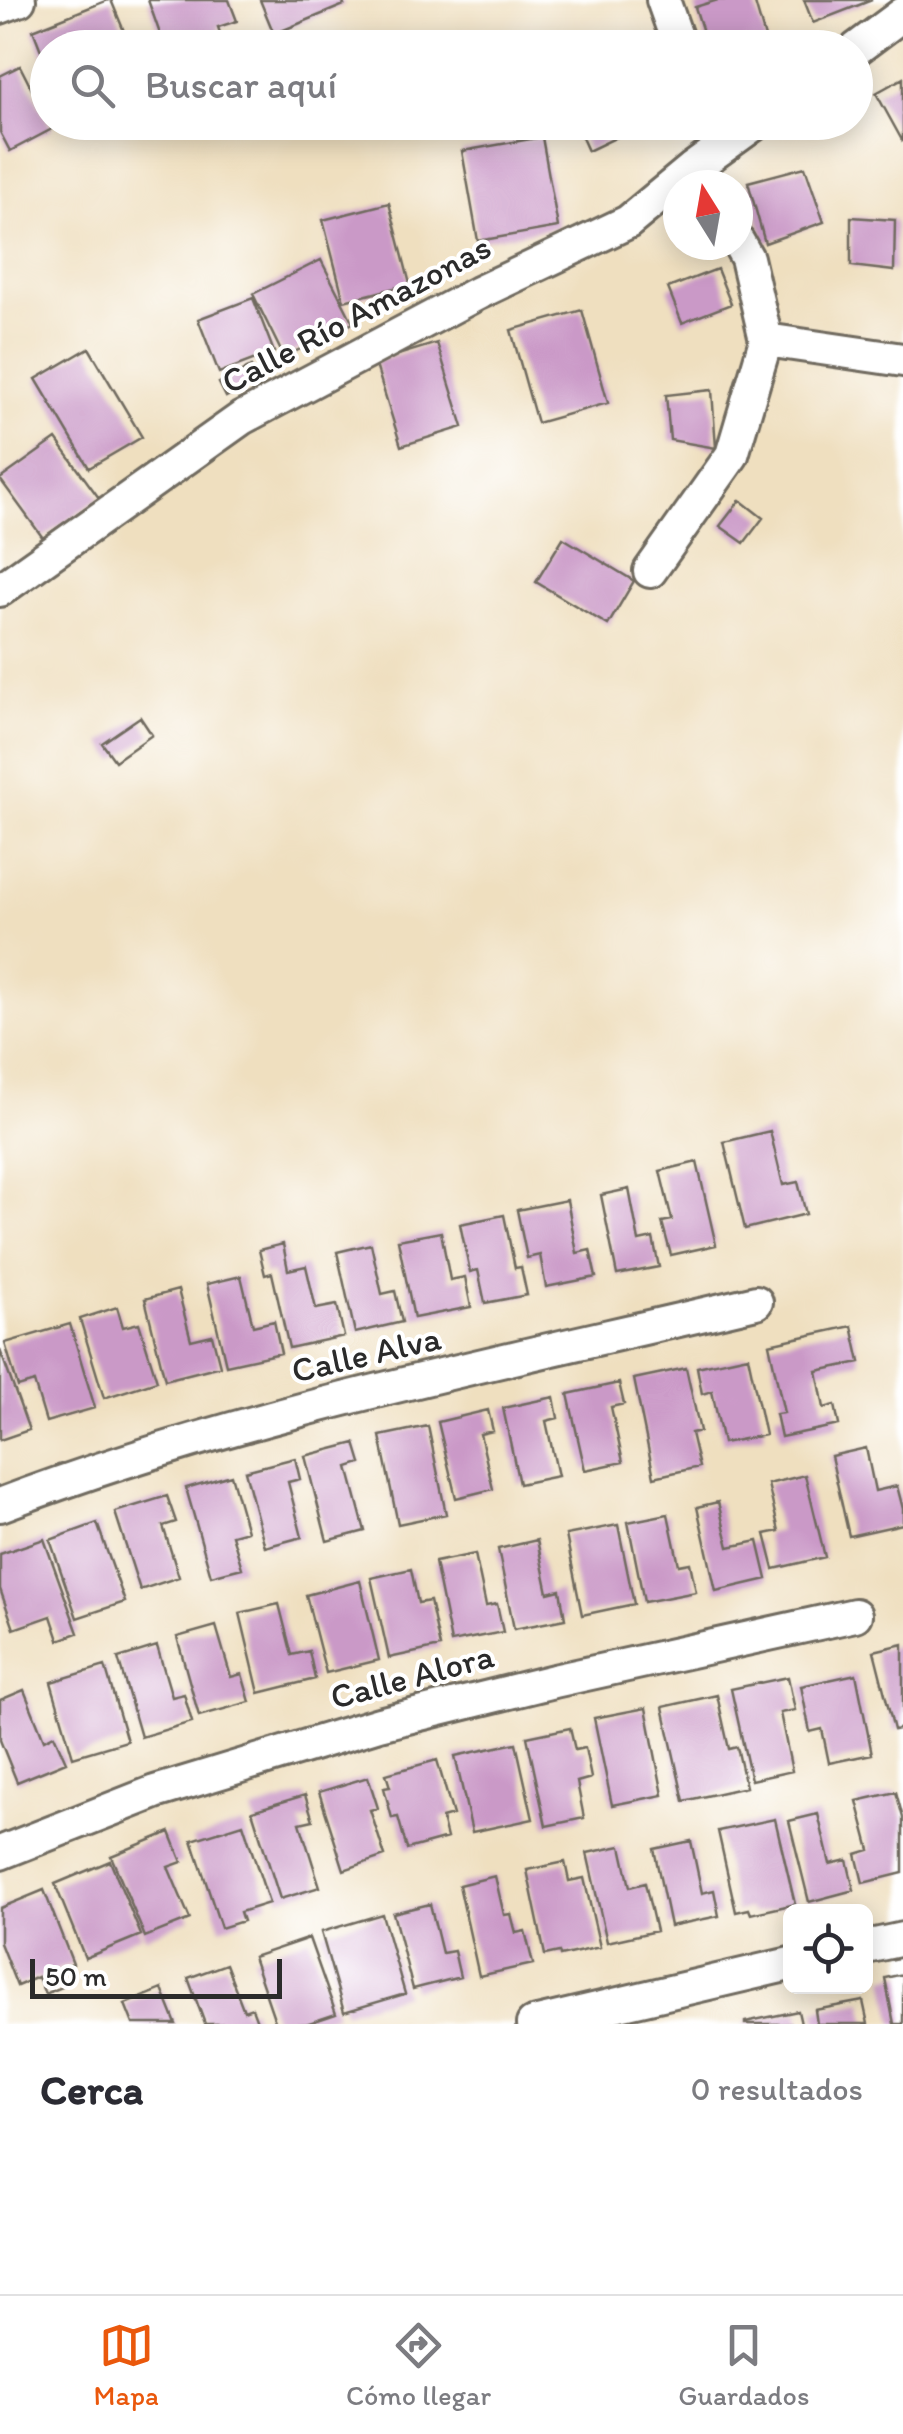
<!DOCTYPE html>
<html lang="es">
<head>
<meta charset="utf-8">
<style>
  :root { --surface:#fff; --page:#f2f2f3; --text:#2b2b33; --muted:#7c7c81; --line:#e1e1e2; --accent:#ea580c }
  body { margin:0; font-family:Itim,sans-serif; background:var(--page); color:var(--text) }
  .controls { position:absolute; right:30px; bottom:30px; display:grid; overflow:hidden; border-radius:15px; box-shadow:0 5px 25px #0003 }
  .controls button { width:90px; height:90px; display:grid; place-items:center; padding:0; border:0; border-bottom:2px solid var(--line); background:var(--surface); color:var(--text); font:50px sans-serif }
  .compass { position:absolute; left:663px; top:170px; width:90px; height:90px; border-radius:50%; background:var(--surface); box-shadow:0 5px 25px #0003; rotate:349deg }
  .scale { position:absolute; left:30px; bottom:25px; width:252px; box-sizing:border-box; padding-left:10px; border:5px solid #2b2b2b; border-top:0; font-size:28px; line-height:35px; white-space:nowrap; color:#2b2b2b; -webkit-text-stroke:8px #fff; paint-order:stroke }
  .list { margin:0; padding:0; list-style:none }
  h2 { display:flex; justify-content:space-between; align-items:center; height:130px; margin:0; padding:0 40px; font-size:42px }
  h2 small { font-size:32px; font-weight:400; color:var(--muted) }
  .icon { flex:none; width:55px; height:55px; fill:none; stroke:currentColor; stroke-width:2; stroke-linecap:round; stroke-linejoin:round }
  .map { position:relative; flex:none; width:903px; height:2024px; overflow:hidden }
  .search { position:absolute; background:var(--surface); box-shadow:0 5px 25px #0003; left:30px; right:30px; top:30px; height:110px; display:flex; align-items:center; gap:25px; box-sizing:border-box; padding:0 35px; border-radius:55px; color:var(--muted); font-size:38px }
  .sheet { height:270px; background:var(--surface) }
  nav { display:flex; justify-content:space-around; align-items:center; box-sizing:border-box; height:140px; border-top:2px solid var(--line); background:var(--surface); font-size:28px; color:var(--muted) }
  nav a { display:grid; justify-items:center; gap:5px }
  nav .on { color:var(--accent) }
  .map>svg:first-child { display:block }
  .building { fill:#ca99c7 }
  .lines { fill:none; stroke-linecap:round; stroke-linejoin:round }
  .street-casing { stroke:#706a5f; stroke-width:38 }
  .street { stroke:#fff; stroke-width:32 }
  .labels { text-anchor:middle; stroke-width:8; stroke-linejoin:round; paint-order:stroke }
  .street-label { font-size:35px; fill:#2b2b2b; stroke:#fff }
</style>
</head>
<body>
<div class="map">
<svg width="903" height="2024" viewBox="0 0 903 2024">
  <rect width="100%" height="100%" fill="#fff"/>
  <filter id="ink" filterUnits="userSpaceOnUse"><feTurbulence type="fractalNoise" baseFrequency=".01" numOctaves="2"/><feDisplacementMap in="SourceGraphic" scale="20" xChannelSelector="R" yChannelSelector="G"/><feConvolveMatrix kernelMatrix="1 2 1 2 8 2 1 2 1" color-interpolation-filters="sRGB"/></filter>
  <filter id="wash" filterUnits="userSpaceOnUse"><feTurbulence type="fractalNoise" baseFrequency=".0048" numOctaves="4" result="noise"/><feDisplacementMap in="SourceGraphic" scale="40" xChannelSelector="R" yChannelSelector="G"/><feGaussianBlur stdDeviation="2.25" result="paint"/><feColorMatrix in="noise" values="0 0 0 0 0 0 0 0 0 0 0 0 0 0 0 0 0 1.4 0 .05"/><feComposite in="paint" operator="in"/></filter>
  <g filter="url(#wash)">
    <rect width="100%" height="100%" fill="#efdfbf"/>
    <g id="blocks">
      <!-- building -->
      <path class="building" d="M 108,0 L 111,0 L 131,48 L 48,48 L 47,66 L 33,30 Z
        M 148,0 L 229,0 L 237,21 L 218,27 L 225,48 L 165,48 Z
        M 260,0 L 342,0 L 344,5 L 274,34 Z
        M 718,0 L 754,0 L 768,48 L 708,48 L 695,7 Z
        M 804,0 L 872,0 L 813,23 Z
        M 20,66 L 52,129 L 10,151 L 0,132 L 0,76 Z
        M 903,78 L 903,142 L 876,93 Z
        M 575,122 L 631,122 L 634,129 L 588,151 Z
        M 542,137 L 558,227 L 478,241 L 462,151 Z
        M 805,167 L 824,222 L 765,243 L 748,182 Z
        M 389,203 L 410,284 L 344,301 L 323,220 Z
        M 851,217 L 895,220 L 894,271 L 851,266 Z
        M 321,260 L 353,323 L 284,357 L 253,294 Z
        M 717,269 L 731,304 L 682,323 L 668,288 Z
        M 253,298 L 274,352 L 219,373 L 198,319 Z
        M 582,310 L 608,403 L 537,423 L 511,330 Z
        M 437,343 L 463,427 L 401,446 L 375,362 Z
        M 89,348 L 142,437 L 89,468 L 36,379 Z
        M 251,367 L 258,380 L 226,397 L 219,383 Z
        M 712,390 L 716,448 L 670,440 L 666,395 Z
        M 56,439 L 99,498 L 43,538 L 0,479 Z
        M 740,500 L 763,518 L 744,543 L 720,526 Z
        M 563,538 L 634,581 L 608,625 L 536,582 Z
        M 140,717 L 152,735 L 115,761 L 102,743 Z
        M 770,1131 L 783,1185 L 798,1182 L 806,1214 L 745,1229 L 724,1142 Z
        M 697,1162 L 716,1245 L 671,1255 L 662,1222 L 672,1220 L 660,1171 Z
        M 629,1189 L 639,1241 L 653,1238 L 659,1267 L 617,1275 L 601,1195 Z
        M 567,1200 L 577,1253 L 590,1250 L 596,1277 L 546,1287 L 540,1255 L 527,1258 L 517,1210 Z
        M 504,1215 L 515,1268 L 521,1267 L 527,1295 L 485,1303 L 478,1270 L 470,1272 L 460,1224 Z
        M 441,1232 L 450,1280 L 465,1277 L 471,1307 L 414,1318 L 398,1240 Z
        M 283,1244 L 288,1270 L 306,1266 L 316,1309 L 337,1305 L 344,1336 L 289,1348 L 272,1273 L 265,1275 L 259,1250 Z
        M 371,1244 L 382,1294 L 395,1291 L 402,1322 L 355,1333 L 337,1252 Z
        M 241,1276 L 253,1326 L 274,1321 L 281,1353 L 226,1365 L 207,1284 Z
        M 178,1290 L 191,1340 L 212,1335 L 220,1366 L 165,1380 L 145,1299 Z
        M 117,1307 L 123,1327 L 139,1323 L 157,1381 L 104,1398 L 80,1319 Z
        M 70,1324 L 95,1408 L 46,1422 L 34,1382 L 18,1387 L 5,1343 Z
        M 852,1326 L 860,1362 L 817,1371 L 824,1408 L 835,1405 L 839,1425 L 781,1437 L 776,1414 L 784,1413 L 769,1344 Z
        M 0,1350 L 29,1430 L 0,1440 Z
        M 748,1356 L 765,1435 L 723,1443 L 712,1391 L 702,1394 L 697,1367 Z
        M 686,1368 L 700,1431 L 691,1433 L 699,1467 L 654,1477 L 634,1379 Z
        M 619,1383 L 624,1404 L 611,1407 L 623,1462 L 585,1470 L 568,1394 Z
        M 554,1397 L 558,1418 L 546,1421 L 558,1476 L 519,1484 L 503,1408 Z
        M 488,1410 L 493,1431 L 480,1434 L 493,1489 L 456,1498 L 438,1422 Z
        M 428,1426 L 446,1514 L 398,1524 L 380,1436 Z
        M 355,1443 L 361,1463 L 348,1467 L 365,1531 L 327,1541 L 305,1456 Z
        M 866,1448 L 875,1491 L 897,1486 L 903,1509 L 903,1524 L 849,1536 L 831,1456 Z
        M 295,1458 L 300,1479 L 288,1482 L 302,1537 L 265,1547 L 245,1471 Z
        M 231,1475 L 247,1531 L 232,1535 L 242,1568 L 211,1576 L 186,1488 Z
        M 805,1475 L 825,1557 L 774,1569 L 765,1534 L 779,1531 L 768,1484 Z
        M 167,1496 L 176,1522 L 163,1526 L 179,1577 L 140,1590 L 115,1512 Z
        M 718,1502 L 729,1547 L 758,1541 L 767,1579 L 716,1591 L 697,1507 Z
        M 668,1514 L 679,1565 L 690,1563 L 696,1592 L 644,1602 L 628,1522 Z
        M 97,1523 L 125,1602 L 77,1618 L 50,1540 Z
        M 618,1525 L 634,1604 L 582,1615 L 566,1535 Z
        M 44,1539 L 78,1633 L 59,1640 L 51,1616 L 14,1629 L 0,1589 L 0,1554 Z
        M 537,1540 L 548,1593 L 560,1590 L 565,1619 L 514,1629 L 498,1549 Z
        M 475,1554 L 486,1606 L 497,1604 L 503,1632 L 451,1642 L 435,1562 Z
        M 411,1569 L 418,1603 L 430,1601 L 440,1647 L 389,1658 L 371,1578 Z
        M 360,1581 L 379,1660 L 326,1673 L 306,1595 Z
        M 279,1604 L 292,1655 L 309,1651 L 315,1679 L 259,1693 L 240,1613 Z
        M 216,1626 L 231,1677 L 242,1674 L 250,1702 L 199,1716 L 177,1637 Z
        M 903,1644 L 903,1728 L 894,1730 L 874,1651 Z
        M 157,1646 L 172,1697 L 184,1694 L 192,1722 L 141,1737 L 118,1658 Z
        M 105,1666 L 127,1741 L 73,1757 L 51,1682 Z
        M 856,1674 L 872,1754 L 829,1763 L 822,1729 L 810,1732 L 801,1686 Z
        M 788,1677 L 795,1710 L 780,1713 L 792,1771 L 751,1780 L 731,1689 Z
        M 24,1690 L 44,1740 L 54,1735 L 66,1762 L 17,1782 L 0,1740 L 0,1700 Z
        M 717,1695 L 729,1749 L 737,1747 L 746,1787 L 684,1801 L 663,1707 Z
        M 646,1708 L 663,1795 L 612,1805 L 594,1718 Z
        M 570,1728 L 575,1750 L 585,1748 L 591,1778 L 577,1782 L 584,1818 L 546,1826 L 527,1737 Z
        M 516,1743 L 533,1819 L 472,1832 L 455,1756 Z
        M 437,1760 L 453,1815 L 442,1818 L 447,1838 L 407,1849 L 398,1817 L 392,1818 L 384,1788 L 390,1787 L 386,1774 Z
        M 368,1777 L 378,1808 L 370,1810 L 385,1856 L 344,1870 L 319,1792 Z
        M 896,1792 L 903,1818 L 903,1873 L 863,1883 L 856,1854 L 870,1850 L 857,1801 Z
        M 305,1795 L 313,1820 L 300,1823 L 320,1887 L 280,1899 L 252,1811 Z
        M 818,1814 L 830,1864 L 847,1860 L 854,1890 L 809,1902 L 789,1821 Z
        M 775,1819 L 795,1904 L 751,1914 L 749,1909 L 736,1912 L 718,1831 Z
        M 243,1824 L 269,1903 L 240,1912 L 243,1921 L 221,1928 L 192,1840 Z
        M 170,1832 L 182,1862 L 168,1867 L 190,1919 L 145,1937 L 111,1856 Z
        M 691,1841 L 702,1893 L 714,1890 L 719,1916 L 670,1926 L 654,1849 Z
        M 621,1846 L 630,1887 L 645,1883 L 656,1931 L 607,1942 L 587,1853 Z
        M 110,1861 L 141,1935 L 85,1958 L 55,1884 Z
        M 565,1862 L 569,1881 L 584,1878 L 600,1947 L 560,1956 L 559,1952 L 545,1955 L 527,1870 Z
        M 495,1876 L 504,1915 L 511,1914 L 516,1933 L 525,1931 L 533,1964 L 479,1976 L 459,1885 Z
        M 44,1890 L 73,1964 L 56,1970 L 62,1987 L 45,1994 L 38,1977 L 17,1986 L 0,1943 L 0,1908 Z
        M 430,1904 L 442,1953 L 454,1951 L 460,1977 L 413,1989 L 393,1913 Z
        M 382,1914 L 405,1994 L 344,2012 L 321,1932 Z
        M 309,1938 L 336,2014 L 306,2024 L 276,2024 L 253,1957 Z
        M 226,1964 L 244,2011 L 252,2008 L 258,2024 L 205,2024 L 188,1978 Z
        M 903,1974 L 903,2024 L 894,2024 L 885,1978 Z
        M 162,1989 L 176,2024 L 133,2024 L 125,2004 Z
        M 863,2001 L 868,2024 L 817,2024 L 815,2010 Z
        M 798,2011 L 801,2024 L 745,2024 L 745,2022 Z"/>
    </g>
  </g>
  <g filter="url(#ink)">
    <use href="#blocks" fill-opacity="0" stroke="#706a5f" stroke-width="2.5"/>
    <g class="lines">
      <!-- street casing -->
      <g class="street-casing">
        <path id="street" d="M 663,0 L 680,48
          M 0,7 L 19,0
          M 856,49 L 903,14
          M 766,340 L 903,360
          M 650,571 L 732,455 L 766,340 L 747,258 L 738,242
          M 0,590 L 242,418 L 478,293 L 628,222 L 692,169 L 757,122
          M 0,1505 C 244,1412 503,1362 756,1302
          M 0,1853 L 155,1792 L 379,1724 L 554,1681 L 855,1615
          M 866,1947 L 903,1939
          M 533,2024 L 790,1964"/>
      </g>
      <!-- street -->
      <use href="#street" class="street"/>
    </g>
  </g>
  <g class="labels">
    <!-- street labels -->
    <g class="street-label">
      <text transform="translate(356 314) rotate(-28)" y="12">Calle Río Amazonas</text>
      <text transform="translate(366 1354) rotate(-13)" y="12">Calle Alva</text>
      <text transform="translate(412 1676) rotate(-15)" y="12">Calle Alora</text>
    </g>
  </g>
</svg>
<div class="controls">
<button><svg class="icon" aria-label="locate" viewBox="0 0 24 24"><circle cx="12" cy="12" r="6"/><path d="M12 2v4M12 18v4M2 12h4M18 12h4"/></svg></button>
</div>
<svg class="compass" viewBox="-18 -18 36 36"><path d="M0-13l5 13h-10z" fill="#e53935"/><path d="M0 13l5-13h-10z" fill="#7c7c81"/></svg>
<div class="scale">50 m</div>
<div class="search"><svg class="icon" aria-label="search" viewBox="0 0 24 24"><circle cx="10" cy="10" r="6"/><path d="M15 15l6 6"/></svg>Buscar aquí</div>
</div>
<section class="sheet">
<h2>Cerca<small>0 resultados</small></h2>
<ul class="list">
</ul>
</section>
<nav>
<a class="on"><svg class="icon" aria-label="map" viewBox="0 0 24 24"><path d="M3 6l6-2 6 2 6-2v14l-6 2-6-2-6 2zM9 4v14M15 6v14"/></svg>Mapa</a>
<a><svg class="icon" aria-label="directions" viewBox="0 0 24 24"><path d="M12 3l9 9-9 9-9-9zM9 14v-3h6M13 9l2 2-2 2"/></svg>Cómo llegar</a>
<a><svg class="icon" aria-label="saved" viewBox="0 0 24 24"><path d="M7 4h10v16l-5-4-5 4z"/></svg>Guardados</a>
</nav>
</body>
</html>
